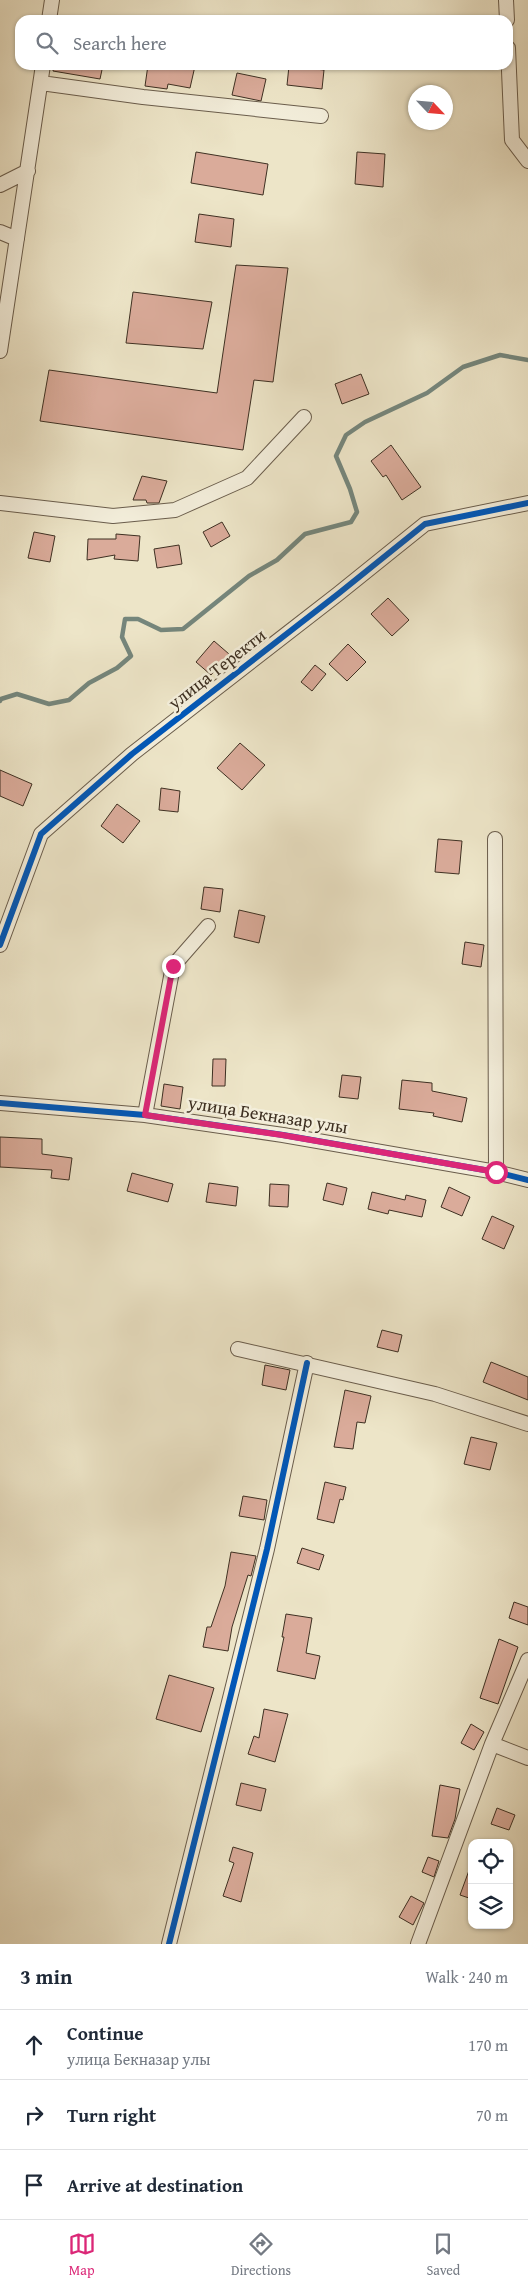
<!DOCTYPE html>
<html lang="en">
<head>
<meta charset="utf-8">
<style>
  :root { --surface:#fff; --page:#f2f2f3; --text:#1f2937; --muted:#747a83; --line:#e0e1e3; --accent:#db2777 }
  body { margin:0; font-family:"Gentium Book Plus",serif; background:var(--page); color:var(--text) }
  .controls { position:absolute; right:15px; bottom:15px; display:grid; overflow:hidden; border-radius:10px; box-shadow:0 1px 4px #0004 }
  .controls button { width:45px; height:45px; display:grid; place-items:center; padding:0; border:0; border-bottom:1px solid var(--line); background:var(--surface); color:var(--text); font:25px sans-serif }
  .compass { position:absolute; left:408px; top:85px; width:45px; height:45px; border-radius:50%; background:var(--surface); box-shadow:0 1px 4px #0004; rotate:116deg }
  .stop { position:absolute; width:15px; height:15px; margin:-11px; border:4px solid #db2777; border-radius:50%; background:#fff }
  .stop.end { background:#db2777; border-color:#fff; box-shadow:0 1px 5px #0008 }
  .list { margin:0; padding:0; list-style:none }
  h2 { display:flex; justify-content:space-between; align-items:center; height:65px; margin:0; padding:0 20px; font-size:21px }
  h2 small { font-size:16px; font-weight:400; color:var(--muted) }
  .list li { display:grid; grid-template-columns:32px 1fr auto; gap:15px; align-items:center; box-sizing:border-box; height:70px; padding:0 20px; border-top:1px solid var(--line) }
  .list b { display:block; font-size:19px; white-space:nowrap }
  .list p { margin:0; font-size:16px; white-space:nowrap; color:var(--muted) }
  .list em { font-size:16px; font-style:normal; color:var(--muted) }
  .icon { flex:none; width:28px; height:28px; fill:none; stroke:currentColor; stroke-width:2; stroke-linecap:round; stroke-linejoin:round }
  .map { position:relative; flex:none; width:528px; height:1944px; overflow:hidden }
  .search { position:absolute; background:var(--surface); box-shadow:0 1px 4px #0004; left:15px; right:15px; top:15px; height:55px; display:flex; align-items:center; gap:12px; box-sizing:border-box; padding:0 18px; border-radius:15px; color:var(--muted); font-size:19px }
  .sheet { height:275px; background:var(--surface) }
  nav { display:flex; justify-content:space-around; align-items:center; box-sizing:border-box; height:70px; border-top:1px solid var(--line); background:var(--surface); font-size:14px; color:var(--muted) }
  nav a { display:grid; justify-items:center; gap:2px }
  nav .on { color:var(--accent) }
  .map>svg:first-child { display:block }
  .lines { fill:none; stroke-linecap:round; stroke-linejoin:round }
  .stream { stroke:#75867c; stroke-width:4.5 }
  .building { fill:#daab9a; stroke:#3e3022 }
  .minor-casing { stroke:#6a5d4c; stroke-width:16 }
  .minor { stroke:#f3eedb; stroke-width:14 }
  .cycleway-casing { stroke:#f3eedb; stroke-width:9 }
  .cycleway { stroke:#0057b8; stroke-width:6 }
  .route { stroke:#db2777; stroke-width:6 }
  .labels { text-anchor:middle; stroke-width:5; stroke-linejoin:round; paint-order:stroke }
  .street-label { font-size:18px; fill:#3e3022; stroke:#f3eedb }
</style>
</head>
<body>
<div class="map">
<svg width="528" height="1944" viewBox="0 0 528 1944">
  <rect width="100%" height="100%" fill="#ede5c8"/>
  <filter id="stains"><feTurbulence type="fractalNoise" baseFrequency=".004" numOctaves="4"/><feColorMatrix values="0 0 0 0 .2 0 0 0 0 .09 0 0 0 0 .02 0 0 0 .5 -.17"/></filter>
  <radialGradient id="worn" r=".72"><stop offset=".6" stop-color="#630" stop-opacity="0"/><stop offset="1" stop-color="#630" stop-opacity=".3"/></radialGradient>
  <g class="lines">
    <!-- stream -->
    <path class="stream" d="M 0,701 L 1,699 L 17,694 L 49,704 L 69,700 L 89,683 L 117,668 L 131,656 L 122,637 L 125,619 L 138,619 L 161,630 L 183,629 L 249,576 L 277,560 L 305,534 L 351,522 L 357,512 L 350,489 L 336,456 L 346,435 L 365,422 L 427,393 L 463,367 L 500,355 L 528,360"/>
  </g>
  <!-- building -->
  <path class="building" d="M 54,65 L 103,65 L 100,79 L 53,71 Z
    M 148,65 L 195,66 L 190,88 L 168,84 L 167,89 L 145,86 Z
    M 289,66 L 324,70 L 322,89 L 287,85 Z
    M 237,73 L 266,79 L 261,101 L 232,95 Z
    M 196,152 L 268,164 L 263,195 L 191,183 Z
    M 357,152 L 385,154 L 383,187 L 355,184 Z
    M 199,214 L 234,219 L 231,247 L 195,242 Z
    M 236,265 L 288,268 L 273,382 L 254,380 L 243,450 L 40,421 L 49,370 L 217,393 Z
    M 133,292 L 212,302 L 203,349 L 126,343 Z
    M 361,374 L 369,394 L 342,404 L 335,384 Z
    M 391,445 L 421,487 L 402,500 L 386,475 L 383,477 L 371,461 Z
    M 142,476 L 167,481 L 159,503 L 147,503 L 146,500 L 133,500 Z
    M 222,522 L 230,536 L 211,547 L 203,532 Z
    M 34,532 L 55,536 L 50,562 L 28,558 Z
    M 116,534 L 140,536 L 138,561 L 114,559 L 115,555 L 87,560 L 88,539 L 116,539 Z
    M 179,545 L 182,564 L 157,568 L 154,549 Z
    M 388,598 L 409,620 L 392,636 L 371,614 Z
    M 214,641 L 229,654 L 211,675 L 196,662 Z
    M 348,644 L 366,662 L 347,681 L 329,664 Z
    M 315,665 L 326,674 L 312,691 L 301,682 Z
    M 240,743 L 265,765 L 242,790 L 217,768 Z
    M 0,770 L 32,784 L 23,806 L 0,796 Z
    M 161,788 L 180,791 L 178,812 L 159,810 Z
    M 117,804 L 140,821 L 123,843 L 101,826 Z
    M 438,839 L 462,841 L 459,874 L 435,872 Z
    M 204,887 L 223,889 L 220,912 L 201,909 Z
    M 239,910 L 265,916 L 259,943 L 234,937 Z
    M 465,942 L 484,945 L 481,967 L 462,964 Z
    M 213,1059 L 226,1059 L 225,1086 L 212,1086 Z
    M 342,1075 L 361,1077 L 358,1099 L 339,1097 Z
    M 402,1080 L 432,1083 L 432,1091 L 467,1098 L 462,1122 L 433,1116 L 434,1113 L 399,1109 Z
    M 164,1084 L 183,1087 L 180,1109 L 161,1106 Z
    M 0,1137 L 42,1139 L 42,1154 L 72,1158 L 69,1180 L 51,1178 L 52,1170 L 0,1167 Z
    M 132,1173 L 173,1184 L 168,1202 L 127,1191 Z
    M 209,1183 L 238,1187 L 236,1206 L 206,1202 Z
    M 327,1183 L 347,1188 L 343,1205 L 323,1200 Z
    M 270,1184 L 289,1185 L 288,1207 L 269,1206 Z
    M 449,1187 L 470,1197 L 462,1216 L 441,1207 Z
    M 372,1192 L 405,1200 L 406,1195 L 426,1200 L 422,1217 L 389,1210 L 388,1214 L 368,1209 Z
    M 492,1216 L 514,1226 L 504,1249 L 482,1239 Z
    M 382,1330 L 402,1335 L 398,1352 L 377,1347 Z
    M 491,1362 L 528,1377 L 528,1400 L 483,1382 Z
    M 265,1365 L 290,1370 L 286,1390 L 262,1385 Z
    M 345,1390 L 371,1396 L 365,1423 L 357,1422 L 353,1449 L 334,1447 Z
    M 471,1437 L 497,1443 L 490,1470 L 464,1464 Z
    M 325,1482 L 346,1487 L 343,1500 L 340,1499 L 334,1523 L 317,1519 Z
    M 243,1496 L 267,1500 L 264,1520 L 239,1516 Z
    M 302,1548 L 324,1555 L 319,1570 L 297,1563 Z
    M 231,1552 L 256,1556 L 251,1576 L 248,1575 L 232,1627 L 228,1651 L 203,1647 L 207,1627 L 211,1627 L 225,1586 Z
    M 514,1602 L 528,1607 L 528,1625 L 509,1618 Z
    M 286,1614 L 312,1618 L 306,1653 L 320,1656 L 315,1679 L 277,1671 L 284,1637 L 282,1637 Z
    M 499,1639 L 518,1647 L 498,1704 L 480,1698 Z
    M 169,1675 L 214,1688 L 201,1732 L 156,1719 Z
    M 264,1709 L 288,1714 L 275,1762 L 248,1754 L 254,1736 L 259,1738 Z
    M 471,1724 L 484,1732 L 474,1750 L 461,1743 Z
    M 241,1783 L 266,1789 L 261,1811 L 236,1805 Z
    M 440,1785 L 460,1789 L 455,1819 L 448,1838 L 432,1836 Z
    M 497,1808 L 515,1815 L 509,1830 L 491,1824 Z
    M 233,1847 L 253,1853 L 241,1902 L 223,1896 L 234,1863 L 229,1861 Z
    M 428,1857 L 439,1861 L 434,1877 L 422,1872 Z
    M 471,1865 L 472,1866 L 472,1899 L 460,1895 Z
    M 411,1896 L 424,1903 L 413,1925 L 399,1917 Z"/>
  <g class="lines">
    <!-- minor casing -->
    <g class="minor-casing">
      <path id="minor" d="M 506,0 L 507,20
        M 49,20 L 52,0
        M 508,48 L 512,140 L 528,161
        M 41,83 L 143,97 L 321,116
        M 0,185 L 28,171
        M 0,232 L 17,239
        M 0,351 L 43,65
        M 0,503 L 113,516 L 175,510 L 247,478 L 304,417
        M 495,839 L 496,1172
        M 0,945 L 41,834 L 132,754 L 338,594 L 425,524 L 528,503
        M 0,1103 L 145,1115 L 283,1135 L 496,1172 L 528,1180
        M 145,1115 L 173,966 L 208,926
        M 238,1349 L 435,1394 L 528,1424
        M 492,1744 L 528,1758
        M 169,1944 L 267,1549 L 307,1363
        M 418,1944 L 492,1744 L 528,1660"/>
    </g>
    <!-- minor -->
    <use href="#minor" class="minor"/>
    <!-- cycleway casing -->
    <g class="cycleway-casing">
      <path id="cycleway" d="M 0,945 L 41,834 L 132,754 L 338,594 L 425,524 L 528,503
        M 0,1103 L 145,1115 L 283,1135 L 496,1172 L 528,1180
        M 169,1944 L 267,1549 L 307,1363"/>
    </g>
    <!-- cycleway -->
    <use href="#cycleway" class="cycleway"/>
  </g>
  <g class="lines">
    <!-- route -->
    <path class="route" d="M 173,966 L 145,1115 L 282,1135 L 496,1172"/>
  </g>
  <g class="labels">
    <!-- street labels -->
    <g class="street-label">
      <text transform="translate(217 669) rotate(-38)" y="6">улица Теректи</text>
      <text transform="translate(268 1115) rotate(9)" y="6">улица Бекназар улы</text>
    </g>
  </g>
  <rect width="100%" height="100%" filter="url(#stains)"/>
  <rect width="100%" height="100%" fill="url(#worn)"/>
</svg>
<div class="controls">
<button><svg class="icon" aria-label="locate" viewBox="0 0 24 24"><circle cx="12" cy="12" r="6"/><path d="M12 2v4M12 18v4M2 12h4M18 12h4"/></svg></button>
<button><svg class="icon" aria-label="layers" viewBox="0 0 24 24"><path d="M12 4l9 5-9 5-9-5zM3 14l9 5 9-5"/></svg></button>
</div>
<svg class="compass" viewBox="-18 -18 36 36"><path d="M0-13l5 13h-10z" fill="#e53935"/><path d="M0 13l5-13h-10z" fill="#747a83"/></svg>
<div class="stop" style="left:496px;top:1172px"></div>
<div class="stop end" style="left:173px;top:966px"></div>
<div class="search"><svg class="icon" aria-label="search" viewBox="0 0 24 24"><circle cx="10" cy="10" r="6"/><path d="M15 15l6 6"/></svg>Search here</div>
</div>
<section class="sheet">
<h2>3 min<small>Walk · 240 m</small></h2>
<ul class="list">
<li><svg class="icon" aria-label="ahead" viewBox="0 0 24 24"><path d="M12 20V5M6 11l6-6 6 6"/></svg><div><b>Continue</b><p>улица Бекназар улы</p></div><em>170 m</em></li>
<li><svg class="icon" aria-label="right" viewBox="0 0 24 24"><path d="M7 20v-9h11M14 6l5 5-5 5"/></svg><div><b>Turn right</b></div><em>70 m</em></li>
<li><svg class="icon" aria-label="arrive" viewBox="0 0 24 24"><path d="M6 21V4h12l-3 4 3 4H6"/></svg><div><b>Arrive at destination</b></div></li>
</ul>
</section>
<nav>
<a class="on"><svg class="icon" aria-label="map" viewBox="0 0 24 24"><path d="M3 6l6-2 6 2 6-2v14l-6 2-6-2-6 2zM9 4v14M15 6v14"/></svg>Map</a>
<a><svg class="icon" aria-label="directions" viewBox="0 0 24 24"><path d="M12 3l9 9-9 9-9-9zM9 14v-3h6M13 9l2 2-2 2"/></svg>Directions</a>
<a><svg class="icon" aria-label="saved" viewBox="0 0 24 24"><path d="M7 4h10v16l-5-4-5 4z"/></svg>Saved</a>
</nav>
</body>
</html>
